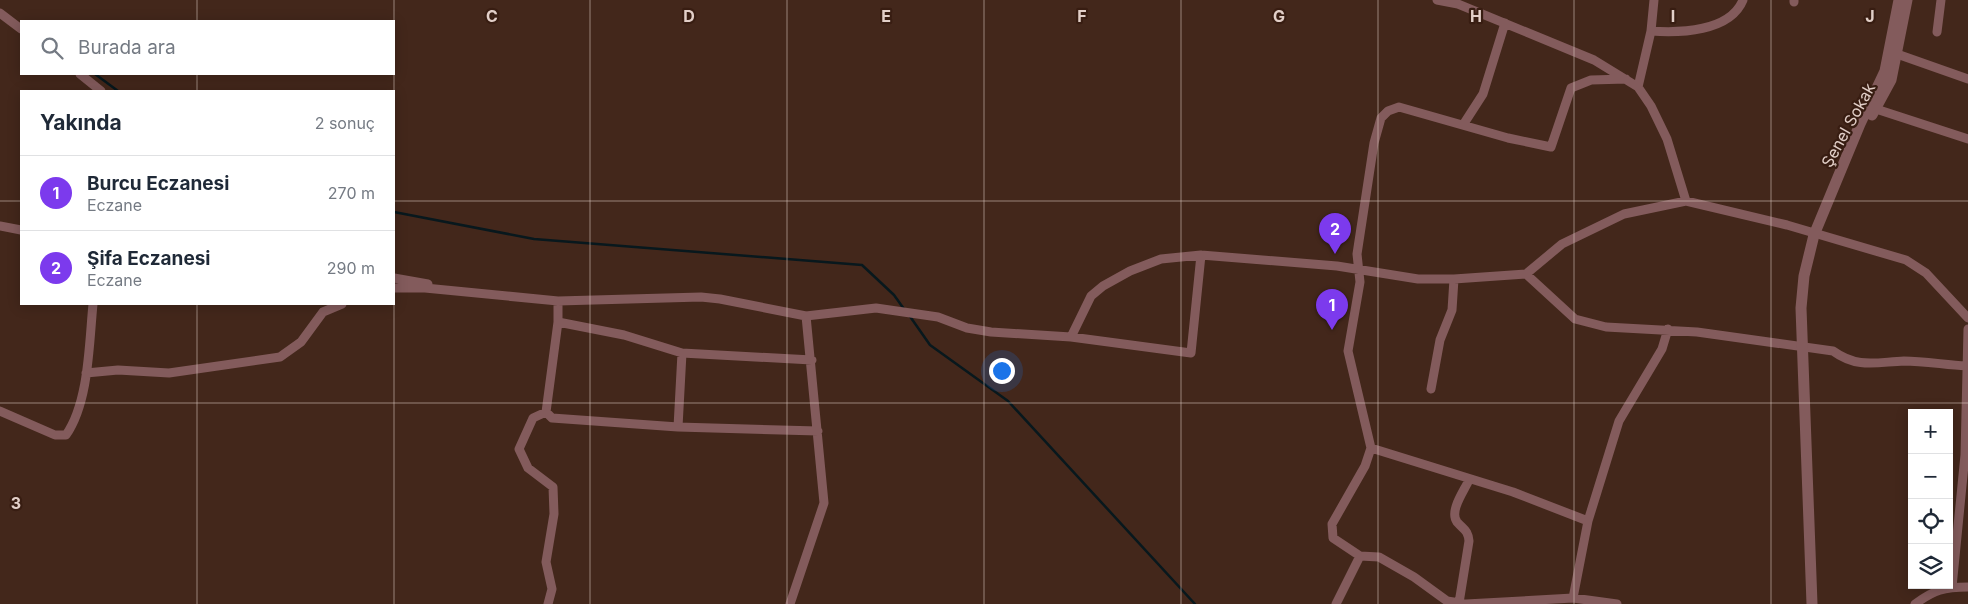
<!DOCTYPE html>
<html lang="tr">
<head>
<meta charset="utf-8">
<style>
  :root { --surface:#fff; --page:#f2f2f3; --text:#1f2937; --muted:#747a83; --line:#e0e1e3; --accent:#7c3aed }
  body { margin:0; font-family:Inter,sans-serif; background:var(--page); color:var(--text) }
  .controls { position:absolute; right:15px; bottom:15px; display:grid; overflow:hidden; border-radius:0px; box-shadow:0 2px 12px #0003 }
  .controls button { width:45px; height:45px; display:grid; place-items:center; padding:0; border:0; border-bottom:1px solid var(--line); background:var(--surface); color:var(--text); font:25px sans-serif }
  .you { position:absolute; left:1001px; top:370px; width:18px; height:18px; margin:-12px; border:4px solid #fff; border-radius:50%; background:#1a73e8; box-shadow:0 0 0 8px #1a73e833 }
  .badge { display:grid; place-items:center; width:32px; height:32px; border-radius:50%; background:var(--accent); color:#fff; font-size:16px; font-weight:700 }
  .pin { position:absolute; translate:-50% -41px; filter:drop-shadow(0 1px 2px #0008) }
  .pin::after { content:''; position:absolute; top:26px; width:18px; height:15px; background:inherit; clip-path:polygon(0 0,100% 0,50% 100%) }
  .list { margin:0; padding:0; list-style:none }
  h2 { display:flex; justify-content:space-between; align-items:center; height:65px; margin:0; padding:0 20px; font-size:21px }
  h2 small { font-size:16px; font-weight:400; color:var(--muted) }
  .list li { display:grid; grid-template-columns:32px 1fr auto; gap:15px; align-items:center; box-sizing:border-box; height:75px; padding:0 20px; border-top:1px solid var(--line) }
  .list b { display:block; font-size:19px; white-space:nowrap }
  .list p { margin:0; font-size:16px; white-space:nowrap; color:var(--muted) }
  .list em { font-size:16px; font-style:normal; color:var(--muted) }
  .icon { flex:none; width:28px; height:28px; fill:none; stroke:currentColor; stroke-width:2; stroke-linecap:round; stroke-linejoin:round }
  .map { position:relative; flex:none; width:1968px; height:604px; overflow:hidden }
  .search { position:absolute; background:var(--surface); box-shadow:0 2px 12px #0003; left:20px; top:20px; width:375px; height:55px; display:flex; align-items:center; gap:12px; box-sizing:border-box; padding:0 18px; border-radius:0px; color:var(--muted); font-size:19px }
  .panel { position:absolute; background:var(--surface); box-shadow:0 2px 12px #0003; left:20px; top:90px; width:375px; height:215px; border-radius:0px }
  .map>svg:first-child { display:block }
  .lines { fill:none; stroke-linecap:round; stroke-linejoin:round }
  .stream { stroke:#08181d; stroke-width:2.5 }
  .minor { stroke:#835b5c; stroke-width:9 }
  .tertiary { stroke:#835b5c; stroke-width:11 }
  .grid { fill:none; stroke:#e2cfc8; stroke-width:1; stroke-opacity:0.55 }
  .labels { text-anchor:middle; stroke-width:4.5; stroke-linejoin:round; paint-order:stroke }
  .street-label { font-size:16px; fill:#e2cfc8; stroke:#381d12 }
  .grid-label { font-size:16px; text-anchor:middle; font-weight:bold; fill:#e2cfc8; stroke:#381d12; stroke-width:4.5; stroke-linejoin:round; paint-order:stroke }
</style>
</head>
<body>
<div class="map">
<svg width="1968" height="604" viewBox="0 0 1968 604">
  <rect width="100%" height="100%" fill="#43271b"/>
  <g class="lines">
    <!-- stream -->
    <path class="stream" d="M 95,74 L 118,91
      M 394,212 L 534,239 L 862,265 L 894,295 L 904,309
      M 909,315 L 930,345 L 1008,401 L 1195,604"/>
    <!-- minor -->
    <path class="minor" d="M 1437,0 L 1458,4 L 1594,60 L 1638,87 L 1651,106 L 1667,139 L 1686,201
      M 1794,2 L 1794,0
      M 0,13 L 21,29
      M 1651,31 C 1679,33 1730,32 1743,0
      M 1937,32 L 1941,0
      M 1897,54 L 1968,79
      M 80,74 L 101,91
      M 1638,87 L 1651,31 L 1654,0
      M 1876,109 L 1968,139
      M 1463,125 L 1483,94 L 1505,23
      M 0,226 L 21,230
      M 1526,274 L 1575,319 L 1606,327 L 1697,332 L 1833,351 C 1858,369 1877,362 1904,361 C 1924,361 1946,365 1966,366
      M 394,278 L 428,284
      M 394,288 L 425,288 L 558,301 L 701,297 L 720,299 L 806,316 L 876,308 L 938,317 L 967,328 L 991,332 L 1071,337 L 1191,353 L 1201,255
      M 558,301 L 558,322 L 546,412 L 552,418 L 678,427 L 818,431
      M 558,322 L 624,335 L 682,353 L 812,360
      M 1071,337 L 1091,296 L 1103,286 L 1130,271 L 1161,259 L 1201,255 L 1337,266 L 1418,279 L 1454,279 L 1526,274 L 1562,244 L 1624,214 L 1686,201 L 1787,225 L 1906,260 L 1926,273 L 1968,318
      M 86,373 L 118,370 L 169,373 L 280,357 L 301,342 L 323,312 L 342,304
      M 1431,389 L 1440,340 L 1452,310 L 1454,279
      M 0,411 L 55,435 L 66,435 C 89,402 89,344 93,304
      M 546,412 L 533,418 L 519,449 L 528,468 L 553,487 L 554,514 L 546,562 L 552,589 L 548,604
      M 678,427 L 682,353
      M 1371,448 L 1513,492 L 1588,521
      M 1952,587 L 1965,455 L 1968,329
      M 1573,598 L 1588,521 L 1619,421 L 1662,349 L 1668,329
      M 1459,603 L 1469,541 C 1468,530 1464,530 1457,522 C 1449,511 1464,491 1469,480
      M 790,604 L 824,503 L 806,316
      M 1336,604 L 1360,556
      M 1617,604 L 1573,598 L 1466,604 L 1447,601 L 1414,577 L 1379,557 L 1360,556 L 1333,538 L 1332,524 L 1365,466 L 1371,448 L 1348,351 L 1360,282 L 1357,254 L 1374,143 L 1381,118 L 1388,111 L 1399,107 L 1508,138 L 1551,147 L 1571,88 L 1591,80 L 1626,79
      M 1915,604 C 1934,590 1944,587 1968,587"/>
    <!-- tertiary -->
    <path class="tertiary" d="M 1872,115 L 1891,80 L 1907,0
      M 1812,604 L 1801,308 L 1804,276 L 1814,235 L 1860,124 L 1885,71 L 1899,0"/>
  </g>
  <!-- grid -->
  <path class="grid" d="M 197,0 L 197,21M 394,0 L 394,21M 590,0 L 590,604M 787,0 L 787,604M 984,0 L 984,604M 1181,0 L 1181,604M 1378,0 L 1378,604M 1574,0 L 1574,604M 1771,0 L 1771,604M 197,74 L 197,91M 394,74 L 394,91M 0,201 L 21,201M 394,201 L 1968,201M 197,304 L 197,604M 394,304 L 394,604M 0,403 L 1968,403"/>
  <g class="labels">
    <!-- street labels -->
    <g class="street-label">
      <text transform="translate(1848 125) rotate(-61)" y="6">Şenel Sokak</text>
    </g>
  </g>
  <g class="grid-label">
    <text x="492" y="22">C</text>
    <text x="689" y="22">D</text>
    <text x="886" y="22">E</text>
    <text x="1082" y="22">F</text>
    <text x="1279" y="22">G</text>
    <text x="1476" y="22">H</text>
    <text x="1673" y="22">I</text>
    <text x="1870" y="22">J</text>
    <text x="16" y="509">3</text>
  </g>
</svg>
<div class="controls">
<button>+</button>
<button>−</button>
<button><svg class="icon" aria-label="locate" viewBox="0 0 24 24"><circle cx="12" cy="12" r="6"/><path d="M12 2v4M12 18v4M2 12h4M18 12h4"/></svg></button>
<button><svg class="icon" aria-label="layers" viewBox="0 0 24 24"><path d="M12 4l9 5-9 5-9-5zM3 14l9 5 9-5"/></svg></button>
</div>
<div class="you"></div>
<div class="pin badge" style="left:1332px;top:330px">1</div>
<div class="pin badge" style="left:1335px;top:254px">2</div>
<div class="search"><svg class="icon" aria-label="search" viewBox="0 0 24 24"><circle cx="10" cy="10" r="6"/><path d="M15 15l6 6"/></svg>Burada ara</div>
<section class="panel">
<h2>Yakında<small>2 sonuç</small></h2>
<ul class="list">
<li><span class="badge">1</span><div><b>Burcu Eczanesi</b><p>Eczane</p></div><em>270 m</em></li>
<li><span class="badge">2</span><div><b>Şifa Eczanesi</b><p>Eczane</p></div><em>290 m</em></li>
</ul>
</section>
</div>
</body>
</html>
